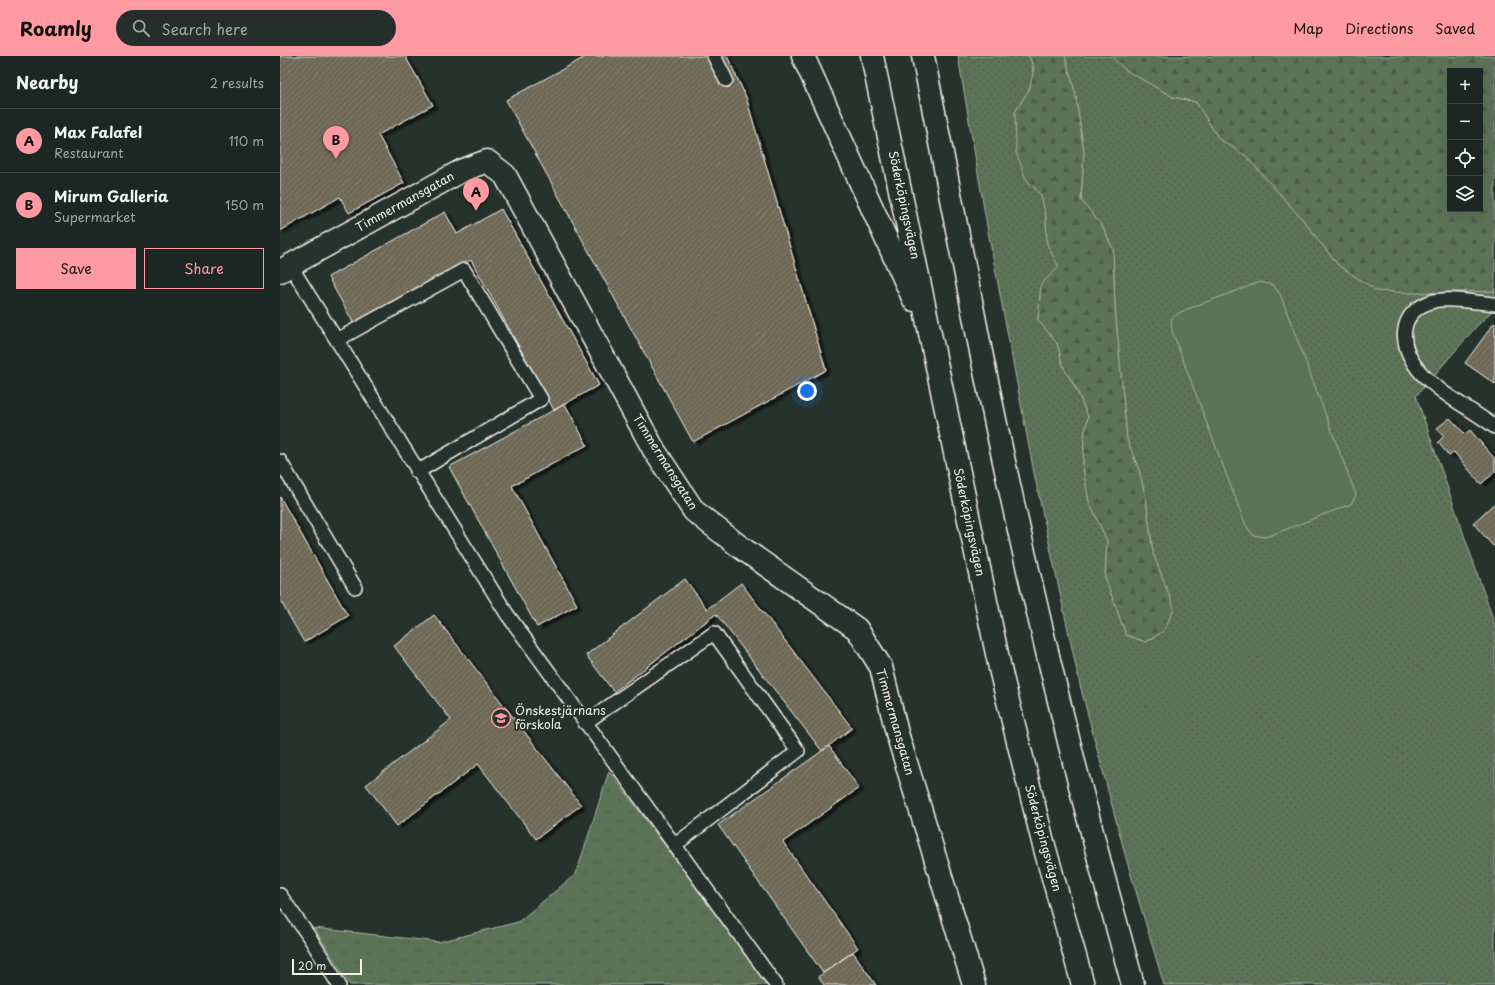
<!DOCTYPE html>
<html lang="en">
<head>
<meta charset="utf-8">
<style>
  :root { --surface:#1c2622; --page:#252e2a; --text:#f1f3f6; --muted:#a0a5a5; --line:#3a4340; --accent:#ff9aa2 }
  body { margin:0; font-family:"Playpen Sans",sans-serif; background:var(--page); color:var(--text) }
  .controls { position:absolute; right:12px; top:12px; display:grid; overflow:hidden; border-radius:0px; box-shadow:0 4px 16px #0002 }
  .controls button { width:36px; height:36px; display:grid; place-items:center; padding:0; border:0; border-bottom:1px solid var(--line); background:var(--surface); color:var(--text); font:20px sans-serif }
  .scale { position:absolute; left:12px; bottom:10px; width:70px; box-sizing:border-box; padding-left:4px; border:2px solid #f4f1e8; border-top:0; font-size:11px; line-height:14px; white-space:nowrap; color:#f4f1e8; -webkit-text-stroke:3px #26332d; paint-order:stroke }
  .you { position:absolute; left:527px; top:335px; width:14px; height:14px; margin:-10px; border:3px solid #fff; border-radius:50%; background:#1a73e8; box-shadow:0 0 0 6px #1a73e833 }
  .badge { display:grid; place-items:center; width:26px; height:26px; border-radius:50%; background:var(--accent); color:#111; font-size:13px; font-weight:700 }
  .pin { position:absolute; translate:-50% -33px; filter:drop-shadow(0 1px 2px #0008) }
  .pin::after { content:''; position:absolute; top:21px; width:14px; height:12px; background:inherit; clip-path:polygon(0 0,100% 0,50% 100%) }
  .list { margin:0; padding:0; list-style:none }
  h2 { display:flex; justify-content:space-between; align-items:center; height:52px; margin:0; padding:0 16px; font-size:17px }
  h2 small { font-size:13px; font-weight:400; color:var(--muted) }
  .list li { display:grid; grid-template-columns:26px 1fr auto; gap:12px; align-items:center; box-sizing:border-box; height:64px; padding:0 16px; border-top:1px solid var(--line) }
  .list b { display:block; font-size:15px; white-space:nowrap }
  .list p { margin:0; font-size:13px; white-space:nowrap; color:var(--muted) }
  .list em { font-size:13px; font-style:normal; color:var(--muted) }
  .actions { display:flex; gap:8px; padding:12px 16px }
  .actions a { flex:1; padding:9px 0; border:1px solid var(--accent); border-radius:0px; text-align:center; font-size:14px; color:var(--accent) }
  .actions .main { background:var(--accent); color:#111 }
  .icon { flex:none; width:22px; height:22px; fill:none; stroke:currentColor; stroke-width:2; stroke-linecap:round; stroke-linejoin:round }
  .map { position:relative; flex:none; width:1215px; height:929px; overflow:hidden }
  header { display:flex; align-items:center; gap:24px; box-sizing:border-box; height:56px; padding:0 20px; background:var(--accent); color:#111 }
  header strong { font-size:19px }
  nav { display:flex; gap:22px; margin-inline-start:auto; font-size:14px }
  .search { width:280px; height:36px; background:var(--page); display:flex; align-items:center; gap:10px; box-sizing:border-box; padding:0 14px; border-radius:22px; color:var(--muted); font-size:15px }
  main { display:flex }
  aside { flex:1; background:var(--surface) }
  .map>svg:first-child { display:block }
  .grass { fill:url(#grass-dots); stroke:#a8b2a0 }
  .forest { fill:url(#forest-firs); stroke:#a8b2a0; fill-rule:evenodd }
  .park { fill:url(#park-tufts); stroke:#a8b2a0 }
  .pitch { fill:#5b7358; stroke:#a8b2a0 }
  .building { fill:url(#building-hatch); stroke:#f4f1e8; filter:url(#shadow) }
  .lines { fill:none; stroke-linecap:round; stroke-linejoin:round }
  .lane-casing { stroke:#f4f1e8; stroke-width:16 }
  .street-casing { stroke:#f4f1e8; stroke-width:25 }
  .highway-casing { stroke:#f4f1e8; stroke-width:25 }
  .lane { stroke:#26332d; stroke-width:13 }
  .street { stroke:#26332d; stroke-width:22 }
  .highway { stroke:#26332d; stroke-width:22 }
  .labels { text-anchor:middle; stroke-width:3.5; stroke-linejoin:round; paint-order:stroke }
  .street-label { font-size:12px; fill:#f4f1e8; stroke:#26332d }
  .poi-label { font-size:12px; fill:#f4f1e8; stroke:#26332d; text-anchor:start }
</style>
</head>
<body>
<header>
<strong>Roamly</strong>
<div class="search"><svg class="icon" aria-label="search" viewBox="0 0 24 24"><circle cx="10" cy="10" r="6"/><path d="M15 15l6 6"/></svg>Search here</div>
<nav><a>Map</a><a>Directions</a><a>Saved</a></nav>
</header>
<main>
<aside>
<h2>Nearby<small>2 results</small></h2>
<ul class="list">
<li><span class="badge">A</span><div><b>Max Falafel</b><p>Restaurant</p></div><em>110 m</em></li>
<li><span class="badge">B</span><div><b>Mirum Galleria</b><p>Supermarket</p></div><em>150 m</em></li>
</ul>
<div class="actions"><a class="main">Save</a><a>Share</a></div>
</aside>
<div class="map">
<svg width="1215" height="929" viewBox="0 0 1215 929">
  <defs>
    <pattern id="grass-dots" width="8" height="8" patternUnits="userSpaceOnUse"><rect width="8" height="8" fill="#5b7358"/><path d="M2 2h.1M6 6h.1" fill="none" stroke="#515b4e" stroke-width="1.8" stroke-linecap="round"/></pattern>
    <pattern id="forest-firs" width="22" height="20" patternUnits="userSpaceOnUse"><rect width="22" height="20" fill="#5b7358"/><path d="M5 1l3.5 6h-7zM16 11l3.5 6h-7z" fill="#515b4e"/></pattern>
    <pattern id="park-tufts" width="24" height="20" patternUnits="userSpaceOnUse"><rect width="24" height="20" fill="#5b7358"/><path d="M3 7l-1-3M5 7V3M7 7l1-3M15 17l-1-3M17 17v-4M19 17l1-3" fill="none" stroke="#515b4e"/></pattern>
    <pattern id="building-hatch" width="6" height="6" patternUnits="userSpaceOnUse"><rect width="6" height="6" fill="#6e6757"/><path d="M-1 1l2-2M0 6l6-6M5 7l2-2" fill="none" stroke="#837d6f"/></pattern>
    <filter id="shadow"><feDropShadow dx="4.5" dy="2.5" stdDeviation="1" flood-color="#0009"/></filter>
  </defs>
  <rect width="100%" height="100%" fill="#26332d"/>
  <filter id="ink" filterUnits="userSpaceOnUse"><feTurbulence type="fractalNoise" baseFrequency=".025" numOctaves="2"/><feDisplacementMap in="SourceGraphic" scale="8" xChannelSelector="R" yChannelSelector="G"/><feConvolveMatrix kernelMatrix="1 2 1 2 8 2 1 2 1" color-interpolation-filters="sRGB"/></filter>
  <g filter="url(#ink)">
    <!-- grass -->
    <path class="grass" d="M 678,0 L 749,0 C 759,23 748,37 735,56 L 746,123 L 761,139 L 766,161 L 767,188 L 779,211 L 761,228 L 758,264 L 777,287 L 783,310 L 798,337 L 808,361 L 804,380 L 803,412 L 809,445 L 827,485 L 825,521 L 846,579 L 866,586 L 884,575 L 894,552 L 873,497 L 866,443 L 859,414 L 847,384 L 835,251 L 833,193 L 823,171 L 801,144 L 804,96 L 795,36 L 785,0 L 831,0 L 844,13 L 893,41 L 916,46 L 939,83 L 965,99 L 1023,164 L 1058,209 L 1132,237 L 1215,235 L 1215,252 L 1196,271 L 1136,340 L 1215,569 L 1215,929 L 884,929 L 846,802 L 800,629 L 755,422 L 707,170 Z"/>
    <!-- forest -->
    <path class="forest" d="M 749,0 L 785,0 L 795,36 L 804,96 L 801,144 L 823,171 L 833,193 L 835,251 L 847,384 L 859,414 L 866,443 L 873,497 L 894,552 L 884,575 L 866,586 L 846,579 L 825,521 L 827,485 L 809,445 L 803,412 L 804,380 L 808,361 L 797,334 L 783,310 L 777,287 L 758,264 L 761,228 L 779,211 L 767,188 L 766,161 L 761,139 L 746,123 L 736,96 L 735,56 L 750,32 L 754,11 Z
      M 831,0 L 1215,0 L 1215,235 L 1132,237 L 1097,235 L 1058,209 L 1023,164 L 965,99 L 939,83 L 916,46 L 893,41 L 844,13 ZM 1170,15 L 1200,15 L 1200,153 L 1170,153 Z"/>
    <!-- park -->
    <path class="park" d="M 329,715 L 490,929 L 70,929 L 34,872 L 159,886 L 238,866 L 296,818 Z"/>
    <!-- pitch -->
    <path class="pitch" d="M 980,226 L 993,229 L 1000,238 L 1076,439 L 1071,448 L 986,481 L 973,479 L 965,468 L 892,275 L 891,263 L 902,255 Z"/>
    <!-- building -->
    <path class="building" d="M 0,0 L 125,0 L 153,49 L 98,79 L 124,127 L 69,157 L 60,141 L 0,175 Z
      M 307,0 L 447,0 L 466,41 L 546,314 L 413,386 L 226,44 Z
      M 221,153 L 319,329 L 274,354 L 191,204 L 74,268 L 48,221 L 165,156 L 177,178 Z
      M 1214,267 L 1215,268 L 1215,328 L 1185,307 Z
      M 285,348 L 307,389 L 232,430 L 297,549 L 257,571 L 169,411 Z
      M 1170,362 L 1185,378 L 1190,374 L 1215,403 L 1215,416 L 1201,428 L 1174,396 L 1169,400 L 1158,386 L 1164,380 L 1157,372 Z
      M 0,441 L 68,560 L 24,586 L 0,544 Z
      M 1215,447 L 1215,488 L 1213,490 L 1193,467 Z
      M 405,523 L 427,553 L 461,527 L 572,672 L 542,695 L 436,558 L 334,636 L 306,599 Z
      M 154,559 L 301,749 L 256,783 L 198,708 L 117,770 L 86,729 L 171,664 L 114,590 Z
      M 549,690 L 579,732 L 503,786 L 578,892 L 543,917 L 438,769 Z
      M 573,896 L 596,929 L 544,929 L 538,921 Z"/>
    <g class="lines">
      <!-- lane casing -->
      <g class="lane-casing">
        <path id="lane" d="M 434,0 L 446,24
          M 10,209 L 227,558 L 496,929
          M 1215,248 C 1200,247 1168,241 1154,245 C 1116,255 1118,291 1141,317 C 1162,339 1191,353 1215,371
          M 57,284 L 184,214 L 261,343 L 137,416
          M 0,405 L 75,531
          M 305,667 L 434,577 L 518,695 L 395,789
          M 0,839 L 30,882 L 59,929"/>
      </g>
      <!-- street casing -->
      <g class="street-casing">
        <path id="street" d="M 0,215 L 183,114 L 207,105 L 225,119 L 374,394 L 414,455 L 459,490 L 577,573 L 601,611 L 617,677 L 694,929"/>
      </g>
      <!-- highway casing -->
      <g class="highway-casing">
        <path id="highway" d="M 523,0 L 634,244
          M 592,0 L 721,617 L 763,786 L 803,929
          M 643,0 C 663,100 682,201 702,301 C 745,512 795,721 853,929"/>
      </g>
      <!-- lane -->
      <use href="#lane" class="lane"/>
      <!-- street -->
      <use href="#street" class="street"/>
      <!-- highway -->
      <use href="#highway" class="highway"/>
    </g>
  </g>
  <!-- icons -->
  <defs>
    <g id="school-ring" transform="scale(1)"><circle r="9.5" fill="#26332d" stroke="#ff9aa2" stroke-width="1.5"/><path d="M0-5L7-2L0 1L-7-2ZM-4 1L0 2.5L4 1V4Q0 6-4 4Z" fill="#ff9aa2"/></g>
  </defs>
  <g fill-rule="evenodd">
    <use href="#school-ring" x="221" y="662"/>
  </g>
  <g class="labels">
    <!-- street labels -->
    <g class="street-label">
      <text transform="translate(125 146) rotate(-29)" y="4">Timmermansgatan</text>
      <text transform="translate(624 149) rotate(78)" y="4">Söderköpingsvägen</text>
      <text transform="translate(385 406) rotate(58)" y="4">Timmermansgatan</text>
      <text transform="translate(689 466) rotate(78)" y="4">Söderköpingsvägen</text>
      <text transform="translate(615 666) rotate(74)" y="4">Timmermansgatan</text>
      <text transform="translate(763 782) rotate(75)" y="4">Söderköpingsvägen</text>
    </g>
    <!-- poi labels -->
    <g class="poi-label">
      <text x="235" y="659">Önskestjärnans<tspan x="235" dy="14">förskola</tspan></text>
    </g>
  </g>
</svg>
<div class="controls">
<button>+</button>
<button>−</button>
<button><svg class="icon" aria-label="locate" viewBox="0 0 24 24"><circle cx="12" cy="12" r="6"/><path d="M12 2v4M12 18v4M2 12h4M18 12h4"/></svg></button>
<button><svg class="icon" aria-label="layers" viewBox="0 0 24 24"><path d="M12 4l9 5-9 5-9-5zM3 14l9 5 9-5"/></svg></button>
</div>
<div class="scale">20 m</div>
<div class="you"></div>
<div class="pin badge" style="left:196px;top:155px">A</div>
<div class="pin badge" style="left:56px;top:103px">B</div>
</div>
</main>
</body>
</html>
